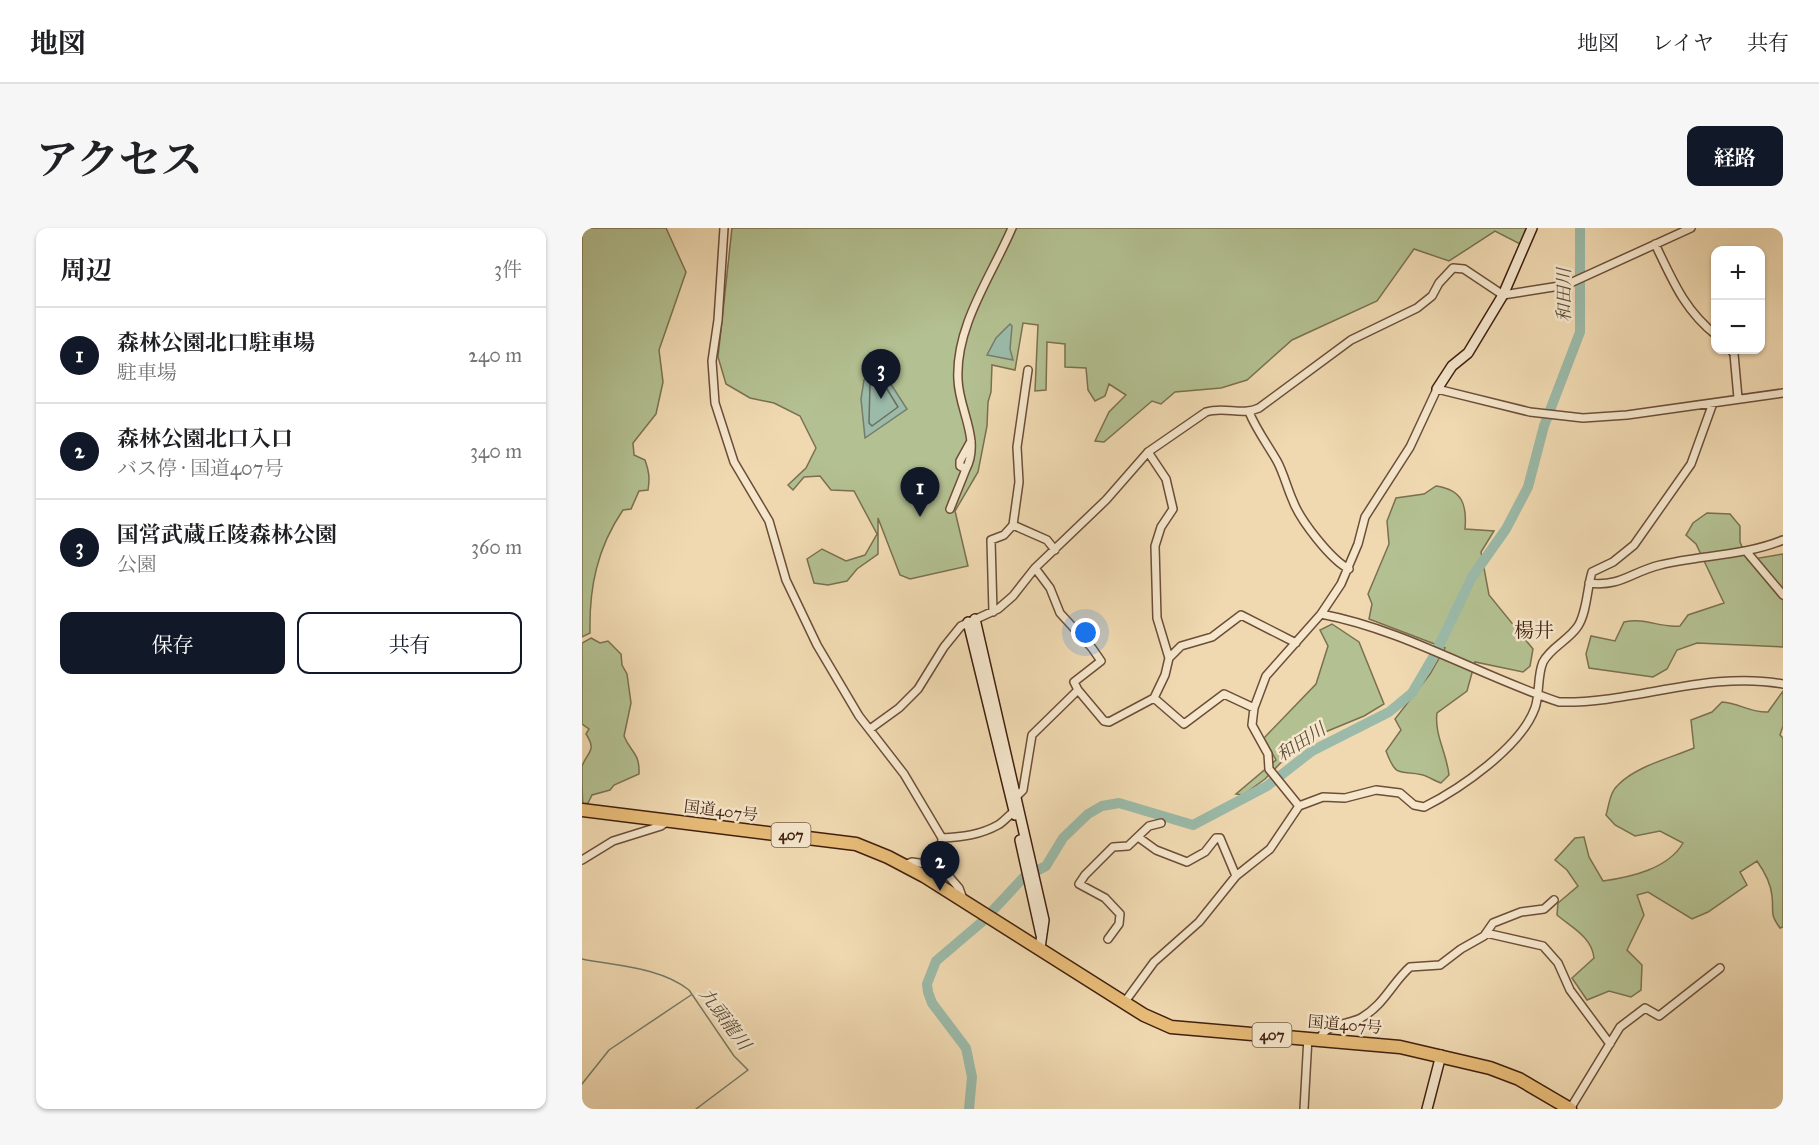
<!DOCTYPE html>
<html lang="ja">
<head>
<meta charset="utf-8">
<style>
  :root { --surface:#fff; --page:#f6f6f6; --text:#202124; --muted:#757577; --line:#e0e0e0; --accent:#111827 }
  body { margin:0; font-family:"IM FELL Great Primer","Noto Serif JP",serif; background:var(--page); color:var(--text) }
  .controls { position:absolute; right:18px; top:18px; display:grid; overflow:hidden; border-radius:12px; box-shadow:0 2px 4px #0004 }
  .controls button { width:54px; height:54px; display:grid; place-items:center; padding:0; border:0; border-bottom:2px solid var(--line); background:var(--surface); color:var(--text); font:30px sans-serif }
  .you { position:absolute; left:504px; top:405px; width:21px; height:21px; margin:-15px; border:4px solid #fff; border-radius:50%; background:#1a73e8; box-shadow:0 0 0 9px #1a73e833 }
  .badge { display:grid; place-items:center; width:39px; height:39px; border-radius:50%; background:var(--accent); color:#fff; font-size:20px; font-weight:700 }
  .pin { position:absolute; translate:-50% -50px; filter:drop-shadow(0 2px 3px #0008) }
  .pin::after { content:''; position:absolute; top:32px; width:21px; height:18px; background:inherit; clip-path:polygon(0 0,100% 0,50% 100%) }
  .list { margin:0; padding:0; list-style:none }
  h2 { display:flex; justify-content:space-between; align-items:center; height:78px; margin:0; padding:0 24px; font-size:26px }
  h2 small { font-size:20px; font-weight:400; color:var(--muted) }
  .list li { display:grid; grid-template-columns:39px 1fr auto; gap:18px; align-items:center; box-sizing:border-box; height:96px; padding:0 24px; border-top:2px solid var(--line) }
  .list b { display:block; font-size:22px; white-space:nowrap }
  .list p { margin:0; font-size:20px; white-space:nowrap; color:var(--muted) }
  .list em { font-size:20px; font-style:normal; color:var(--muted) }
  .actions { display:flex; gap:12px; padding:18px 24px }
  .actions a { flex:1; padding:14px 0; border:2px solid var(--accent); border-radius:12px; text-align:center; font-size:21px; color:var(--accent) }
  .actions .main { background:var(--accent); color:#fff }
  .map { position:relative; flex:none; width:1201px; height:881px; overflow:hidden; border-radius:12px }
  header { display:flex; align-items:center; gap:36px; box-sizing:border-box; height:84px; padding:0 30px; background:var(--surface); border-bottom:2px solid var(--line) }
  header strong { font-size:28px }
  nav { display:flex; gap:33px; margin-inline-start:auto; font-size:21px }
  .intro { display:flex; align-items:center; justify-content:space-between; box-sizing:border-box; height:144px; padding:0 36px }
  h1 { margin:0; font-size:42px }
  .button { padding:15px 27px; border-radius:12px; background:var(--accent); color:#fff; font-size:21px; font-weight:700 }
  main { display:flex; gap:36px; padding:0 36px }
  aside { flex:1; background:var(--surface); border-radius:12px; box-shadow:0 2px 4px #0004 }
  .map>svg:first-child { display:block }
  .green { fill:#b3c091; stroke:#7a7050; stroke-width:1.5 }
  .water { fill:#9bbaa9; stroke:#777c6b; stroke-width:1.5 }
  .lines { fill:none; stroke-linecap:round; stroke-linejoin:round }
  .shore { stroke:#6e6c5c; stroke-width:1.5 }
  .stream { stroke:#777c6b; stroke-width:1.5 }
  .river { stroke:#9bbaa9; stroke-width:10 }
  .street-casing { stroke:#6c4e37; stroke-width:10 }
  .secondary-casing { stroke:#401f0e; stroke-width:12 }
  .highway-casing { stroke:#401f0e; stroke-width:15 }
  .street { stroke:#f5e6cc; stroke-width:7 }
  .secondary { stroke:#f5e6cc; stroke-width:9 }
  .highway { stroke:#e8bc78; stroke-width:12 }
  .labels { text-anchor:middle; stroke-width:5; stroke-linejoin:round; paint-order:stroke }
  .shield { fill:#f5e6cc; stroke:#765b47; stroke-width:1.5 }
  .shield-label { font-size:15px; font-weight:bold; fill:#401f0e }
  .street-label { font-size:16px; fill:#401f0e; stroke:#f5e6cc }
  .water-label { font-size:18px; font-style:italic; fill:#5b4e3c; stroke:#f5e6cc }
  .quarter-label { font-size:20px; fill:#401f0e; stroke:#f5e6cc }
</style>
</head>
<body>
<header>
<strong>地図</strong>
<nav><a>地図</a><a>レイヤ</a><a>共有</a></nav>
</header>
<div class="intro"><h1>アクセス</h1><a class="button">経路</a></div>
<main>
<aside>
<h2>周辺<small>3件</small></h2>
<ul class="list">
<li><span class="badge">1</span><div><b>森林公園北口駐車場</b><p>駐車場</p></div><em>240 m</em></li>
<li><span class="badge">2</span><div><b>森林公園北口入口</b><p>バス停 · 国道407号</p></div><em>340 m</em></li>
<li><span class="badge">3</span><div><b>国営武蔵丘陵森林公園</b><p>公園</p></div><em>360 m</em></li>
</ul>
<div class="actions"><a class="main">保存</a><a>共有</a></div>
</aside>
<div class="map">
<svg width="1201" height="881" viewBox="0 0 1201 881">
  <rect width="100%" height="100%" fill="#f0d9b1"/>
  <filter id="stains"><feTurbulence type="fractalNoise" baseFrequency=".00333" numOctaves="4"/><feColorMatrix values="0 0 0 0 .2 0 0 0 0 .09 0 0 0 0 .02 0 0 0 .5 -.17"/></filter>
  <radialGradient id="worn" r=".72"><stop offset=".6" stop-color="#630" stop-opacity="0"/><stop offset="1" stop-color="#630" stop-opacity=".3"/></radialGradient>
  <!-- green -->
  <path class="green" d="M 0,0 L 84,0 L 104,44 L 77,122 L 81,154 L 74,186 L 51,215 L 52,227 L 63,232 C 67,243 68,250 66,262 L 57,263 L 49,281 L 41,282 C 15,320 7,360 8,405 L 0,409 Z
    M 150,0 L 947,0 L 940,17 L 913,3 L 867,33 L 832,21 L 795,73 L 710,112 L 665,152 L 639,160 L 593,164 L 579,176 L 570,173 L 522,214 L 513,213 L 527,184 L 544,167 L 527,156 L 523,168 L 513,173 L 506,162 L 504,140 L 483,139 L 483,116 L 465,114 L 464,162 L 453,163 L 456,97 L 441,95 L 433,142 L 410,137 L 409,164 L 406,174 L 405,198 L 396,244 L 373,283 L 386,338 L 328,351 L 318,347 L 296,290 L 296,326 L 275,341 L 265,353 L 246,357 L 232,355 L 225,331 L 240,321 L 264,333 L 283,327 L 295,306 L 272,263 L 249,262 L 238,248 L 222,249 L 211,262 L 206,257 L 224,240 L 234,220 L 218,188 L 192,175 L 168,170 L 144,156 L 136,129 Z
    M 854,258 C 881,262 885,277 883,301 L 912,303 L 899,324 L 907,367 L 951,421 L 948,438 L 941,444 L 893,434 L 885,463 L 855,485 C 852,506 865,526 867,547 L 859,555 C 853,553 847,549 841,547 C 817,541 815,552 804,523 L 819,502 L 813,491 L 848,446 L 863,420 L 787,391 L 790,376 L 786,366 L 807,316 L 805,293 L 814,270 L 842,266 Z
    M 1125,285 L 1148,286 L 1158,298 L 1158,314 L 1166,332 L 1201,326 L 1201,419 L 1115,415 L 1095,422 L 1085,441 L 1071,449 L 1007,440 L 1004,426 L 1009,408 L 1033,413 L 1042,394 C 1064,389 1076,400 1098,398 L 1106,387 L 1142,375 L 1114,316 L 1104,307 L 1111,295 Z
    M 750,396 L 777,414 L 802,476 L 782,488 L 719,514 L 683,551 L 661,567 L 654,566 L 694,532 L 682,510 L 734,456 L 746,418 L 738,402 Z
    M 9,410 L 18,415 L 26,413 L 39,426 L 40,437 L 45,446 L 49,475 L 42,508 C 49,525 58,525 57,546 L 32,557 L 28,562 L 10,567 L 6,575 L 1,576 C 0,569 0,547 0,538 C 6,523 15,523 4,506 L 7,501 L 0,496 L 0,415 Z
    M 1201,463 L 1201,498 L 1198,507 L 1201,510 L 1201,699 L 1198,700 C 1187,685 1192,684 1190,668 C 1189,655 1182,643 1175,633 L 1158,644 L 1165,657 L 1126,684 L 1110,691 L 1066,664 L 1055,667 L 1062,687 L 1045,722 L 1060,737 L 1059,762 L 1049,769 L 1027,763 L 1005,772 L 990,750 L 1012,730 C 1010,709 989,699 975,687 L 976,675 L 996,658 L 985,642 L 973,632 L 993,610 L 1002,609 L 1007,629 L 1021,653 C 1049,649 1086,641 1101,615 L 1078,603 L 1053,608 L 1033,597 L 1024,587 C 1027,577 1028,564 1036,557 C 1054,538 1089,530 1112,520 L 1109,492 L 1130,484 L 1140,474 C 1157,475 1169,485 1186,484 Z"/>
  <!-- water -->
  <path class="water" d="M 428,96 L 430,98 L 428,121 L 431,132 L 405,127 L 414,110 Z
    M 294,145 L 303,147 L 325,181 L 283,210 L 279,171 L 282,152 Z"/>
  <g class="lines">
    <!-- shore -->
    <path class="shore" d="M 295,151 L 300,153 L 316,179 L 290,198 L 287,195 L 288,156 Z"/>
    <!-- stream -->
    <path class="stream" d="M 0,731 C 34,738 78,739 107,762 L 152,828 L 166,842 L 114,881
      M 0,856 L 27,822 L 109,767"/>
    <!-- river -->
    <path class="river" d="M 387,881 L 390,849 L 384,820 L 350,775 L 346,764 L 345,756 L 354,733 L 401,693 L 441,650 L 464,638 L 481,610 L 506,586 L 520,578 L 537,575 L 611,597 L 685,558 L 730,523 L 807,484 L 830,465 L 853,426 L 890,349 L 924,301 L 946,259 L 962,198 L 998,104 L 998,0"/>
    <!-- street casing -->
    <g class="street-casing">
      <path id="street" d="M 142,0 L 136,92 L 130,133 L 133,175 L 152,234 L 187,293 L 204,352 L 235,417 L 277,488 L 322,546 L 360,610 L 358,638
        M 1073,16 C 1090,51 1102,82 1134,107
        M 1149,122 L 1152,126 L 1156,170
        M 667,184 C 675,203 686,217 695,233 C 702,246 705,260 711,273 C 718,292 749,332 767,341
        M 389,213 L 378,233 L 378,238 L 384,241 C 399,212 377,182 376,152 C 373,98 410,47 430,0
        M 368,281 L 384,241
        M 431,297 L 465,312 L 473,322
        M 1164,323 L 1201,367
        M 453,340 L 468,360 L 478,385 L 510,420 L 519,433 L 492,454 L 496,462
        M 1007,355 C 1039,359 1049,344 1078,337 C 1119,327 1162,328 1201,312
        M 411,384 L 409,312 L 422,307 L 431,297 L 437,254 L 435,219 L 446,142
        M 739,386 C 823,402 896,447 977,474 C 1051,476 1126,442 1201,456
        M 587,430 L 599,418 L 630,409 L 659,387 L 714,415
        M 572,470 L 602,496 L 642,466 L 672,480
        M 288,501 L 317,480 L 336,461 L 362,419 L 379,398 L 416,381 L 431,368 L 453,340 L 524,272 L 566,224 L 624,184 C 642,178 660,188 677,180 L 769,112 L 835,80 L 850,68 L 857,55 L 871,40 L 882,41 L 921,67 L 984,57 L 1109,0
        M 435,568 L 441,562 L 450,507 L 496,462 L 522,493 L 527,494 L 572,470 L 583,447 L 587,430 L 575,390 L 573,318 L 579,299 L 591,281 L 584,251 L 566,224
        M 717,578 L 687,541 L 686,526 L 670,497 L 672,480 L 684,448 L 739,386 L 759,356 L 776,316 L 783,289 L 828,219 L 855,161 L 948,184 L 1001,190 L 1045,187 L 1201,165
        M 556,609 L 574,622 L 605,634 L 623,624 L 634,610 L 638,610 L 654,648
        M 360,610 C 380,609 398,607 416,597 C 423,593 428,585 435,582
        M 0,632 L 31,613 L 79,598 L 86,593
        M 322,637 L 330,634 L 358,638 L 377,660 L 381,671
        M 904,705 L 961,718 L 976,735 L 988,762 L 1028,816
        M 526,711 L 537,696 L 538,686 L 523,670 L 497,656 L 503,647 L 531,619 L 546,618 L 567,598 L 579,595
        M 542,775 L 572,734 L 617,694 L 654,648 L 688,621 L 717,578 L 741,569 L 763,570 L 794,562 L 818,565 L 832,577 L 842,579 C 878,561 939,519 953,480 C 958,466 955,448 961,434 C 969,419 987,412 996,398 C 1005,384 1005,360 1010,344 L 1031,334 L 1052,317 L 1109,236 L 1131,175
        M 738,811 C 743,795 766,797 779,790 C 802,777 810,755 828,739 L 858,737 L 879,721 L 902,708 L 911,695 L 939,684 L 962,681 L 972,672
        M 722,881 L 726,809
        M 988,881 L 1038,799 L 1063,780 L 1077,788 L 1138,740"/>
    </g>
    <!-- secondary casing -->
    <g class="secondary-casing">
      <path id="secondary" d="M 855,161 L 870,138 L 886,125 L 921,67 L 950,0
        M 393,391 L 462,692 L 458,720
        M 386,394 L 433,587
        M 438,612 L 459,707
        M 845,881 L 859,827"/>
    </g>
    <!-- highway casing -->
    <g class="highway-casing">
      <path id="highway" d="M 0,582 L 274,616 L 306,629 L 342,648 L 562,787 L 589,799 L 818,819 L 908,840 L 937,851 L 988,881"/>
    </g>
    <!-- street -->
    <use href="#street" class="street"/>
    <!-- secondary -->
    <use href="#secondary" class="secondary"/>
    <!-- highway -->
    <use href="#highway" class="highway"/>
  </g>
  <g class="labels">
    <!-- shield labels -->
    <g class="shield">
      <rect x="189.5" y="595" width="39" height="24" rx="4.5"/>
      <rect x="670.5" y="795" width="39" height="24" rx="4.5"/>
    </g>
    <g class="shield-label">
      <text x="209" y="612">407</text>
      <text x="690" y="812">407</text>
    </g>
    <!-- street labels -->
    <g class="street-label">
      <text transform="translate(139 582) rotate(7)" y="6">国道407号</text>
      <text transform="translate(763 796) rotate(5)" y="6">国道407号</text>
    </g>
    <!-- water labels -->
    <g class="water-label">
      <text transform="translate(982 67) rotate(-90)" y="6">和田川</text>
      <text transform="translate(719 514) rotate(-33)" y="6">和田川</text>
      <text transform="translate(143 791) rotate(53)" y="6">九頭龍川</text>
    </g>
    <!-- quarter labels -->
    <g class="quarter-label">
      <text x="952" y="409">楊井</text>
    </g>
  </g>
  <rect width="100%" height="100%" filter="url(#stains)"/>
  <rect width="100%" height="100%" fill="url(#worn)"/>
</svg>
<div class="controls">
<button>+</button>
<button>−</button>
</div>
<div class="you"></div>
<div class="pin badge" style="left:338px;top:289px">1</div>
<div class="pin badge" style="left:358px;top:663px">2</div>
<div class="pin badge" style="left:299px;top:171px">3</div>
</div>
</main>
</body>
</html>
